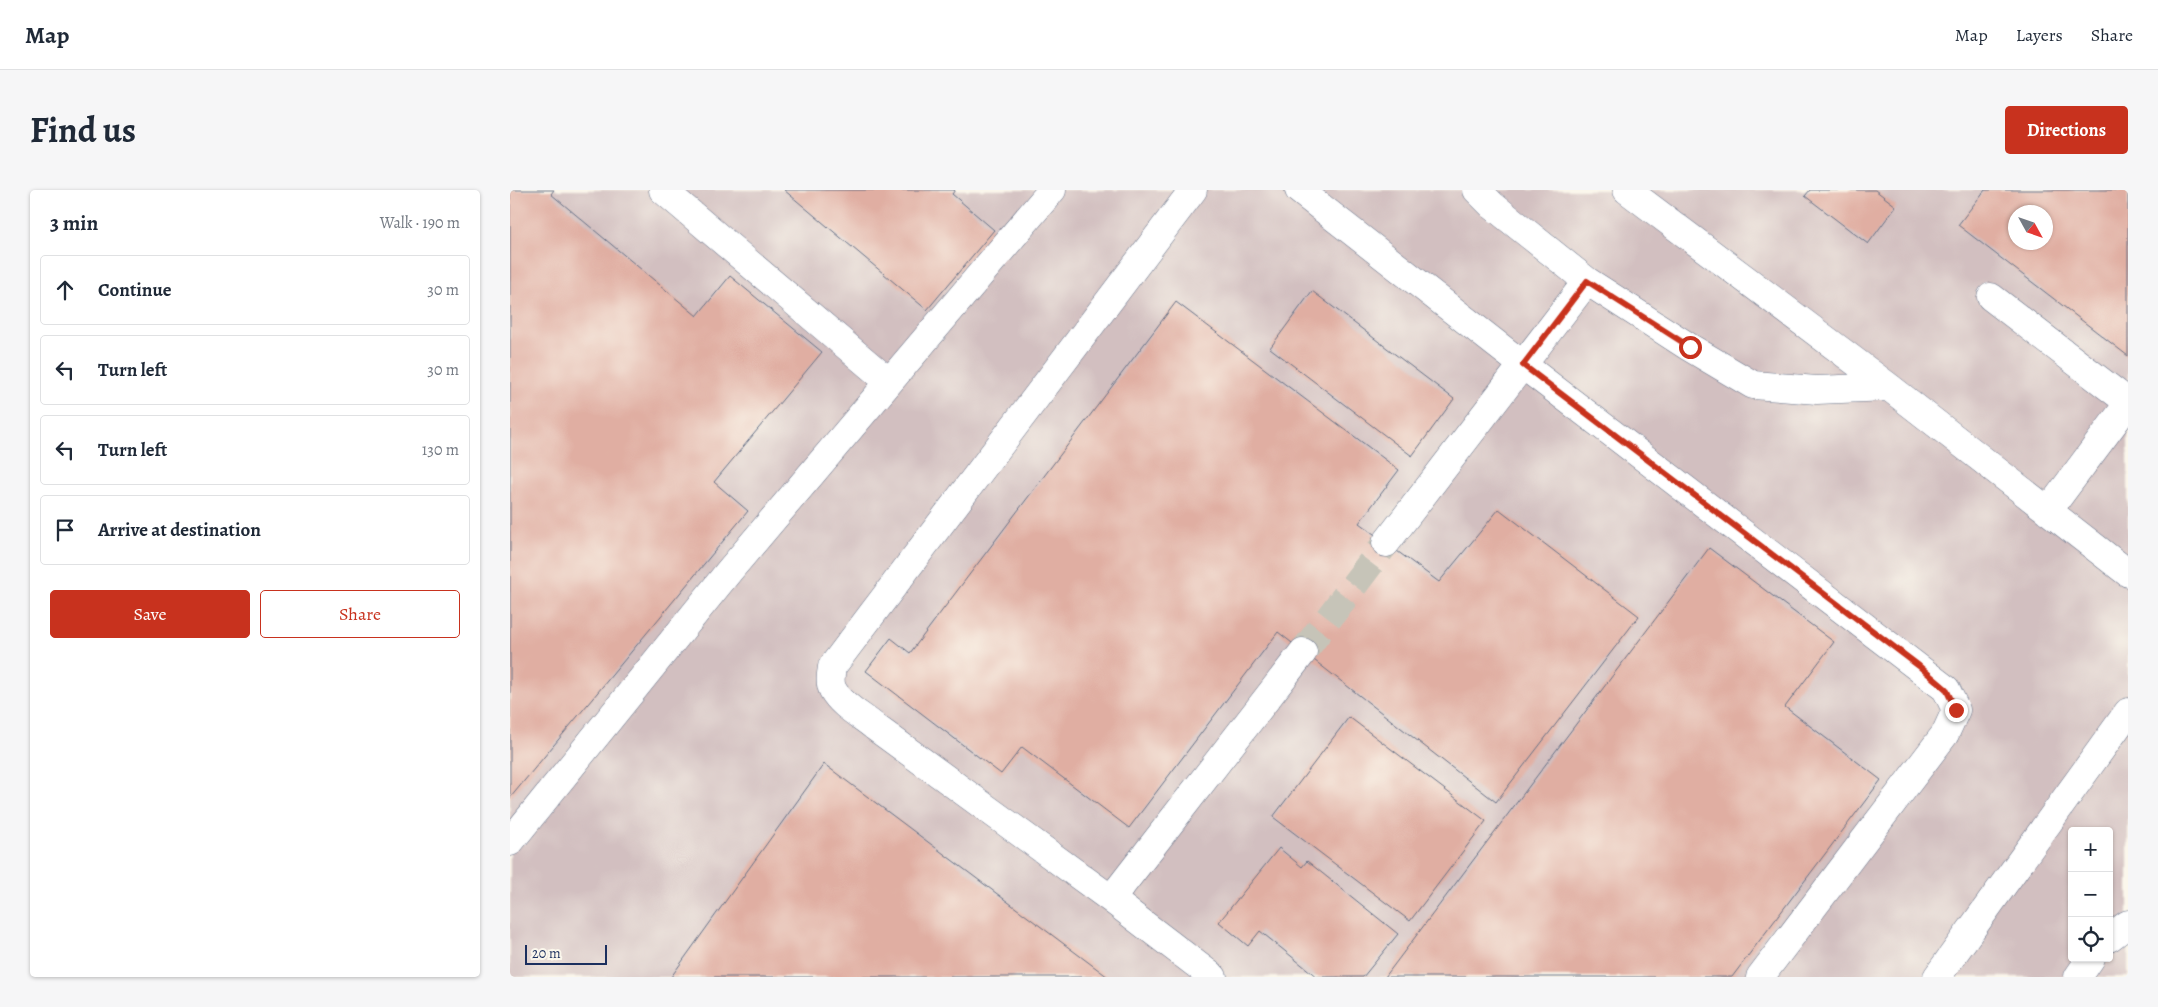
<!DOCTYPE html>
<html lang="en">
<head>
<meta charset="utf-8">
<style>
  :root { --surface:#fff; --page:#f6f6f7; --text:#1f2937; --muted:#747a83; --line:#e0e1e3; --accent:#c8321e }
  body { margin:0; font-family:Alegreya,serif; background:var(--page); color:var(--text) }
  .controls { position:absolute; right:15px; bottom:15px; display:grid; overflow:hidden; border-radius:5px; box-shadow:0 1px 4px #0004 }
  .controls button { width:45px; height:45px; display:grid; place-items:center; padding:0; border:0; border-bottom:1px solid var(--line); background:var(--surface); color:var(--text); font:25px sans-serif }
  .compass { position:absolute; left:1498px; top:15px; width:45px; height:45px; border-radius:50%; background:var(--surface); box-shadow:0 1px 4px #0004; rotate:130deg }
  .scale { position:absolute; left:15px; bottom:12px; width:82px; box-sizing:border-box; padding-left:5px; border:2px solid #1b2f5e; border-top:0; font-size:14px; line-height:18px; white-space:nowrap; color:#1b2f5e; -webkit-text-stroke:4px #fbf7ec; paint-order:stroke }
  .stop { position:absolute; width:15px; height:15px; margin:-11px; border:4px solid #c8321e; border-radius:50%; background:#fff }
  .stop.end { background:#c8321e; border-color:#fff; box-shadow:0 1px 5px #0008 }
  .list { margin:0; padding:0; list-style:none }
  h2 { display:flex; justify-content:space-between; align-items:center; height:65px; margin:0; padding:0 20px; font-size:21px }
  h2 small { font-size:16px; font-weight:400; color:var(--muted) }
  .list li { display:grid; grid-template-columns:32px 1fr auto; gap:15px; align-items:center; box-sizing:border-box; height:70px; margin:0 10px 10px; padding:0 10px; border:1px solid var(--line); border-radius:5px }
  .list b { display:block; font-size:19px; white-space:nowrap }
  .list em { font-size:16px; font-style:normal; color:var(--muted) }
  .actions { display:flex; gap:10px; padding:15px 20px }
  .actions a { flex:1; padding:11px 0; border:1px solid var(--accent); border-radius:5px; text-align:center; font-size:18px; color:var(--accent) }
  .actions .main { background:var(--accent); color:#fff }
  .icon { flex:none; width:28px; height:28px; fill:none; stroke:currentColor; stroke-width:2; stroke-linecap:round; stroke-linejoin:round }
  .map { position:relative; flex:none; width:1618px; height:787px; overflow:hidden; border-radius:5px }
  header { display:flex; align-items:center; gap:30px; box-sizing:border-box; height:70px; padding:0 25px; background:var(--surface); border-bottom:1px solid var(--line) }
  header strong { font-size:24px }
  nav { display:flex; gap:28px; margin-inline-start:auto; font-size:18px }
  .intro { display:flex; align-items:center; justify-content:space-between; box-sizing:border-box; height:120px; padding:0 30px }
  h1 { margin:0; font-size:35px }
  .button { padding:12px 22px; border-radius:5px; background:var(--accent); color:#fff; font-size:18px; font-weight:700 }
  main { display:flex; gap:30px; padding:0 30px }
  aside { flex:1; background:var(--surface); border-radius:5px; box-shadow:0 1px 4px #0004 }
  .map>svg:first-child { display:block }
  .industrial { fill:#d2bfc0; fill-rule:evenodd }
  .building { fill:#e0aea2; fill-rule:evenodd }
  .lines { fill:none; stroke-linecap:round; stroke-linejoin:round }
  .minor-tunnel { stroke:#c6c4b8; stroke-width:28; stroke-dasharray:28 14; stroke-linecap:butt }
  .minor-casing { stroke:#667086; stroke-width:29 }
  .minor { stroke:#fff; stroke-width:28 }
  .route { stroke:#c8321e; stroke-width:6 }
</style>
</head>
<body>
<header>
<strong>Map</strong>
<nav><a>Map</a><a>Layers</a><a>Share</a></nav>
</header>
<div class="intro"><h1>Find us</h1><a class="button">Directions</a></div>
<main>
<aside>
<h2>3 min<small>Walk · 190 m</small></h2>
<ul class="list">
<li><svg class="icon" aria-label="ahead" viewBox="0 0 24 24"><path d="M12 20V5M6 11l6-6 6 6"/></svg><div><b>Continue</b></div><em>30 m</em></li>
<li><svg class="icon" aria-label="left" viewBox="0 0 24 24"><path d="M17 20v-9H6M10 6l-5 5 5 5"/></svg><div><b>Turn left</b></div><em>30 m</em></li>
<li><svg class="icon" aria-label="left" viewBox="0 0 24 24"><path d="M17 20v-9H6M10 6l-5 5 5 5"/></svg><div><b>Turn left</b></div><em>130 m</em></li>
<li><svg class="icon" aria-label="arrive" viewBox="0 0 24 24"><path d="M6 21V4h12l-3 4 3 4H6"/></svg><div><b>Arrive at destination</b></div></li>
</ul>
<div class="actions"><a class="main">Save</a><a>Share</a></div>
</aside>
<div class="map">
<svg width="1618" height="787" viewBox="0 0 1618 787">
  <rect width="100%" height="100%" fill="#fbf7ec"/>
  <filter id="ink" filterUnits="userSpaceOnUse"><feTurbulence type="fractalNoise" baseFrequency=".02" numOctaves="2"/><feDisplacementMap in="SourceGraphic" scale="10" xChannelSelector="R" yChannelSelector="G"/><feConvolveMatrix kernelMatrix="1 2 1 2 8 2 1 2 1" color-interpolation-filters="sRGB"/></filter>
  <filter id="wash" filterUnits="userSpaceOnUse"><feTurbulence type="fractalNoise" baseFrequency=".0096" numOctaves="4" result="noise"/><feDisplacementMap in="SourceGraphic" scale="20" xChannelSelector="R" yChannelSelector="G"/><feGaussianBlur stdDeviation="1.12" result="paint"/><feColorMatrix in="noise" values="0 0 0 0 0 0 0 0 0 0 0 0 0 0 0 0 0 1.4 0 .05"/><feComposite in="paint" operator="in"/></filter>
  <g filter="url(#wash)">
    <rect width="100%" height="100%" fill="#f1e9cf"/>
    <!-- industrial -->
    <path class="industrial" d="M 0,0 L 1618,0 L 1618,787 L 0,787 ZM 1506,22 L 1536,22 L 1536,52 L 1506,52 ZM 1562,641 L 1599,641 L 1599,768 L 1562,768 Z"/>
    <g id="blocks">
      <!-- building -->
      <path class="building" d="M 0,0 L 44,0 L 41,4 L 187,126 L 220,86 L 312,162 L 204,292 L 238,321 L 0,608 Z
        M 274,0 L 445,0 L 442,4 L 484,40 L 417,120 Z
        M 1300,0 L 1365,0 L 1386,16 L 1358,54 L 1295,6 Z
        M 1475,0 L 1618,0 L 1618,166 L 1448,35 ZM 1506,22 L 1536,22 L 1536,52 L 1506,52 Z
        M 802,101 L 944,209 L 902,266 L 760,158 Z
        M 666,112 L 889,280 L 849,333 L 929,392 L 989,319 L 1129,426 L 986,612 L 768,442 L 619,638 L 512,557 L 491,584 L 356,481 L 381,448 L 400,463 Z
        M 1199,358 L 1324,452 L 1275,517 L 1371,590 L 1222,787 L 875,787 Z
        M 839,527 L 976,631 L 900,731 L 763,627 Z
        M 314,574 L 598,787 L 161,787 Z
        M 769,658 L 792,677 L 797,671 L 888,744 L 853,787 L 807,787 L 750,741 L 738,756 L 709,732 Z"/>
    </g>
  </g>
  <g filter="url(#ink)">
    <use href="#blocks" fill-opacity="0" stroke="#667086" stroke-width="1"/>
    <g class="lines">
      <!-- minor-tunnel -->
      <path class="minor-tunnel" d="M 793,462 L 876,353"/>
      <!-- minor casing -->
      <g class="minor-casing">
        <path id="minor" d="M 153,0 L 379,192
          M 683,0 L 322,477 C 321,484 319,493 323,500 C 331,515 352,526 365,537 L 601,709 L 703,787
          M 789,0 L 1013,175 L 1436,499 L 1446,520 L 1435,544 L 1250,787
          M 967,0 L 982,15 L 1077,91 L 1179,157 L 1243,195 L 1307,200 L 1379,197
          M 1117,0 L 1379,197 L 1618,383
          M 1481,107 L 1618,212
          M 1538,321 L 1618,214
          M 876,353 L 1077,91
          M 0,652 L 220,380 L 542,0
          M 601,709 L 793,462
          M 1599,748 L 1618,734
          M 1427,787 L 1618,522
          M 1568,787 L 1581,768"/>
      </g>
      <!-- minor -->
      <use href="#minor" class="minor"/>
    </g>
  </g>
  <g class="lines" filter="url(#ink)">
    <!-- route -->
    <path class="route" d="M 1180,157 L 1077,91 L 1013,175 L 1409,476 L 1436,499 L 1446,520"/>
  </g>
</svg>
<div class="controls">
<button>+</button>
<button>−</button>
<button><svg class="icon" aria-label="locate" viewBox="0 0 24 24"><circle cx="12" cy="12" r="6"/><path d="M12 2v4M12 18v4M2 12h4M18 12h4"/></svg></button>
</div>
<svg class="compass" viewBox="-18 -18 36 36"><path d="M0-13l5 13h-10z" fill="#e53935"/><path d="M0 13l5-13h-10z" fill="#747a83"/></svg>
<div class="scale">20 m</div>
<div class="stop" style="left:1180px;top:157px"></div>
<div class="stop end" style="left:1446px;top:520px"></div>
</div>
</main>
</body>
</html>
